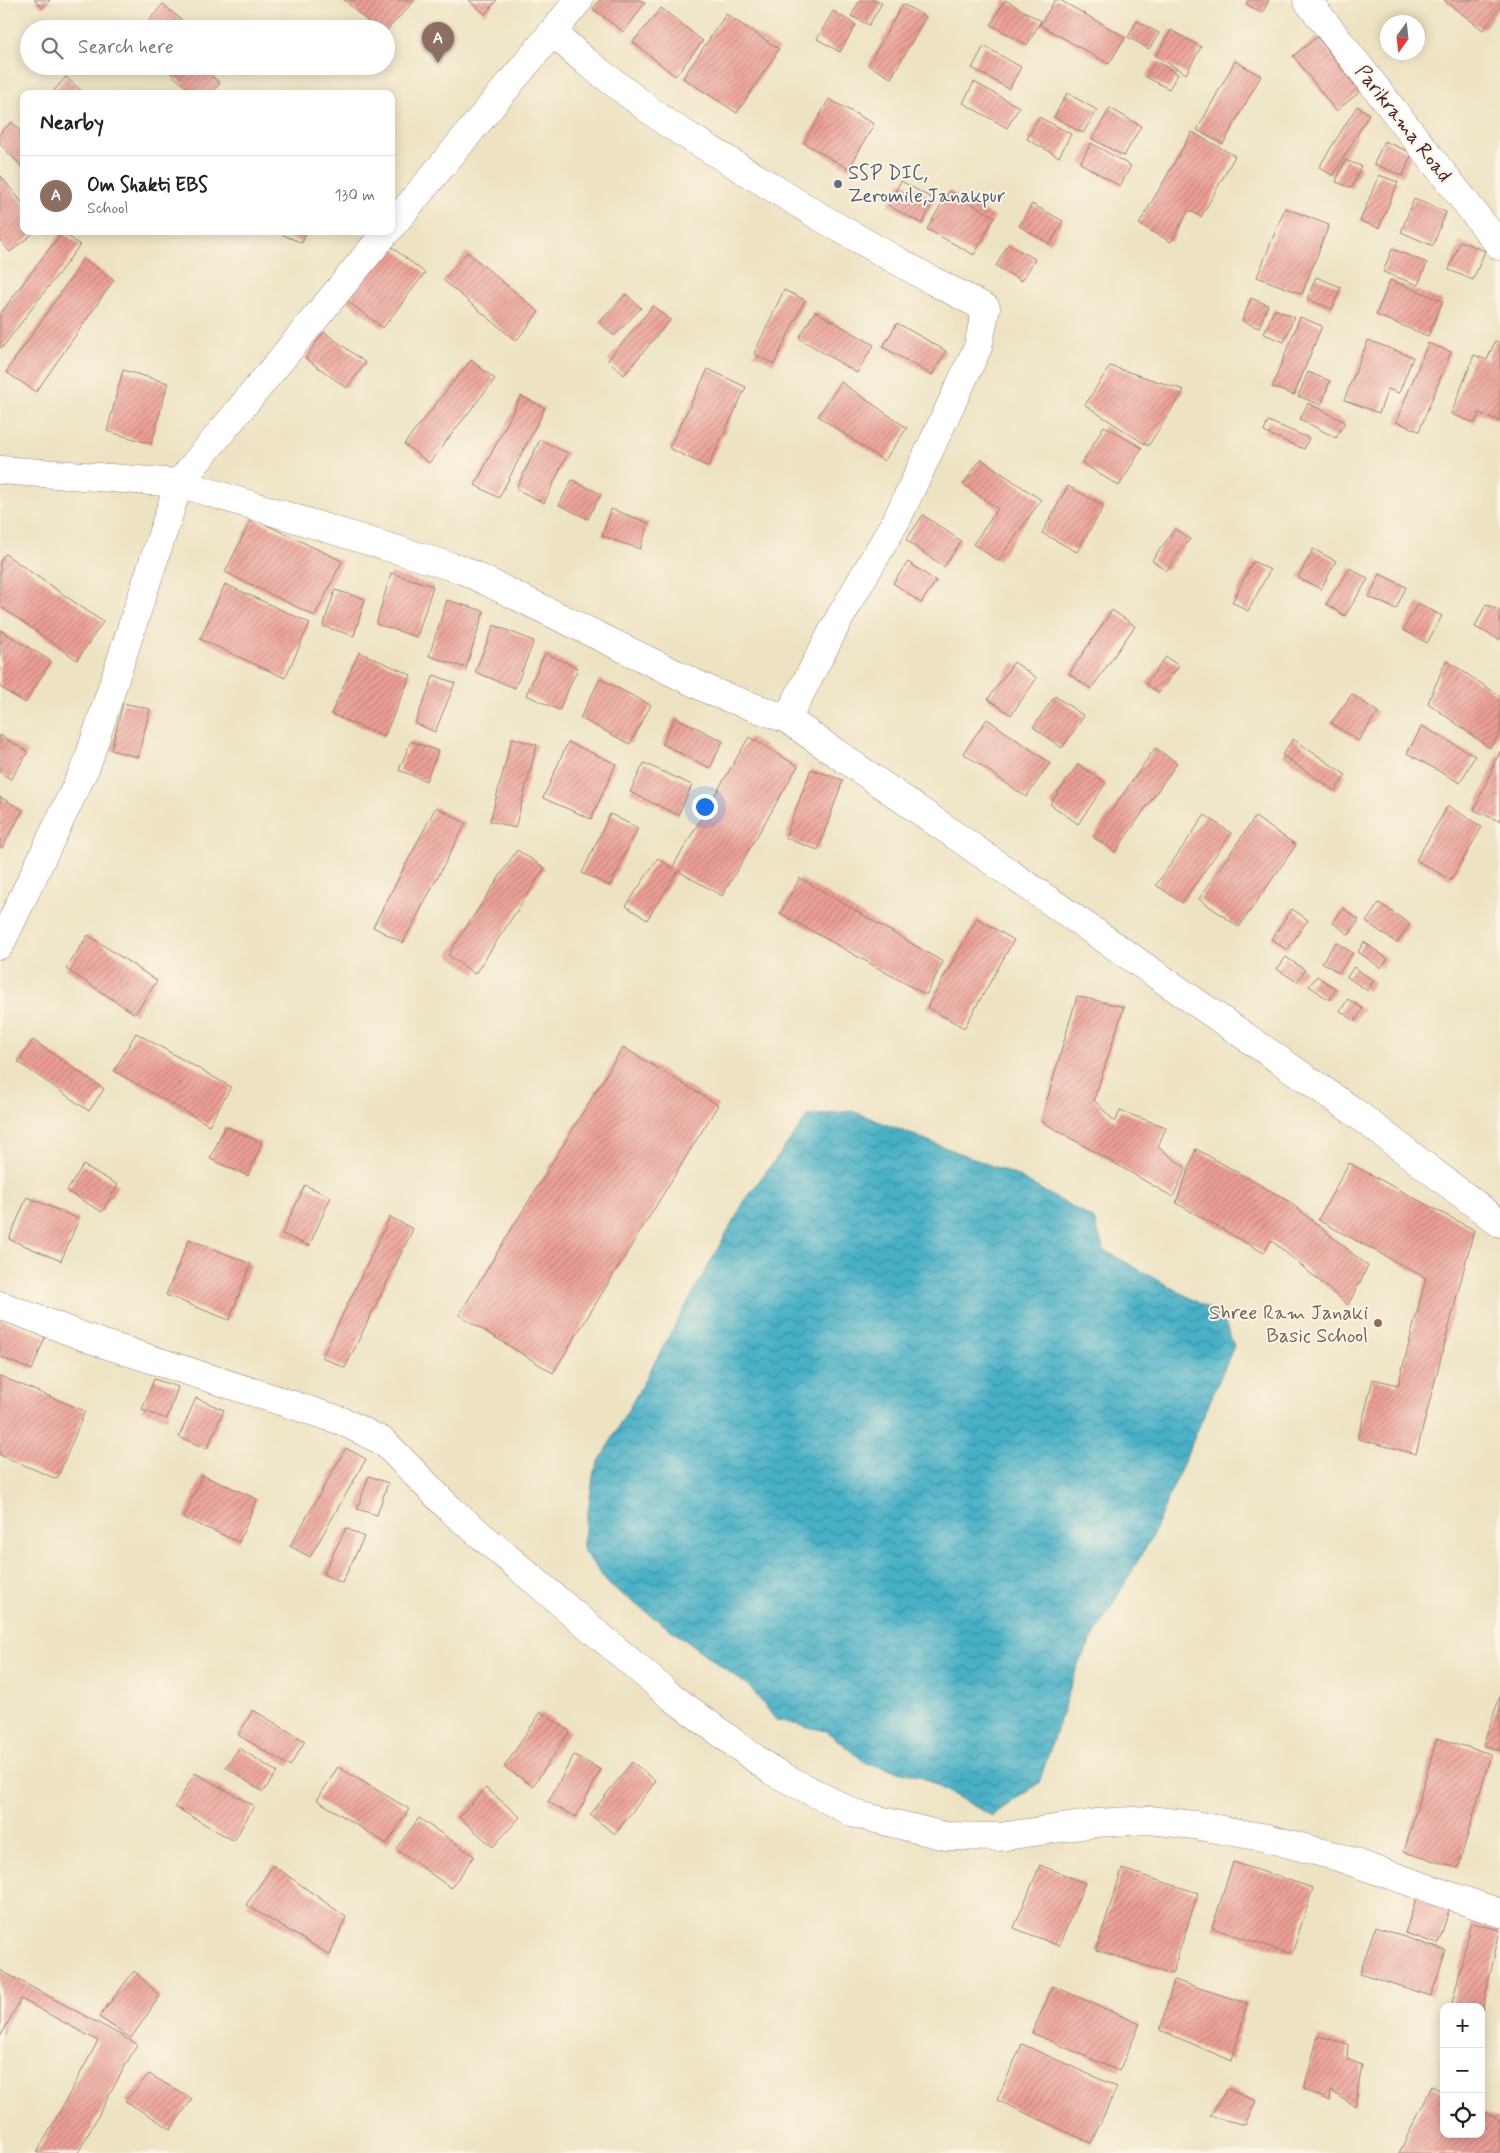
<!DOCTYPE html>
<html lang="en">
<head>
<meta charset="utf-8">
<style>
  :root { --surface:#fff; --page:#f2f2f2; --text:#202124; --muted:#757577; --line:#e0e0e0; --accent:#d93025 }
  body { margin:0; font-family:Mynerve,sans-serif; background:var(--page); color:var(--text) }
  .controls { position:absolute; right:15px; bottom:15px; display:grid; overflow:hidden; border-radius:10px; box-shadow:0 2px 12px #0003 }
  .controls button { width:45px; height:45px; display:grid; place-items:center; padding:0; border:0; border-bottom:1px solid var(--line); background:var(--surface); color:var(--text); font:25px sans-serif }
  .compass { position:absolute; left:1380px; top:15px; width:45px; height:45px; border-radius:50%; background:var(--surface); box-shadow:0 2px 12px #0003; rotate:195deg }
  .you { position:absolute; left:704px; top:806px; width:18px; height:18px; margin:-12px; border:4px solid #fff; border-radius:50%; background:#1a73e8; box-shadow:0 0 0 8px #1a73e833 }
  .badge { display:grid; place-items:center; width:32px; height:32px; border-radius:50%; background:var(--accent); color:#fff; font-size:16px; font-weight:700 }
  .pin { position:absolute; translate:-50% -41px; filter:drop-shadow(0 1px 2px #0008) }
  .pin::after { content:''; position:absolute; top:26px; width:18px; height:15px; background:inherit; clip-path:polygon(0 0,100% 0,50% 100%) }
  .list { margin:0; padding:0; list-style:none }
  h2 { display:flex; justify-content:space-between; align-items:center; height:65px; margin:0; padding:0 20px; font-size:21px }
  h2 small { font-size:16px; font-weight:400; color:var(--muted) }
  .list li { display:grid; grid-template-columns:32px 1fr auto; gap:15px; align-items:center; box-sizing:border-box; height:80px; padding:0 20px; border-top:1px solid var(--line) }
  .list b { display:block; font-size:19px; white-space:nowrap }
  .list p { margin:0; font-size:16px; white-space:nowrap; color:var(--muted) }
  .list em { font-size:16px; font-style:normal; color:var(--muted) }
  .icon { flex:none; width:28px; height:28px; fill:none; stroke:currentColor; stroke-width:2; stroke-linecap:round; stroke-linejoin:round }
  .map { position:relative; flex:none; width:1500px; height:2153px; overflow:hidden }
  .search { position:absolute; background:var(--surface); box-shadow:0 2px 12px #0003; left:20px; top:20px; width:375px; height:55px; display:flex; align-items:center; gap:12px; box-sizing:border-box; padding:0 18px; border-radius:28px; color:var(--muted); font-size:19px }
  .panel { position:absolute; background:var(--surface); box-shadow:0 2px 12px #0003; left:20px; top:90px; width:375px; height:145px; border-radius:10px }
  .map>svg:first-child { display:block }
  .water { fill:url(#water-waves); stroke:#486878 }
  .building { fill:url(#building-hatch) }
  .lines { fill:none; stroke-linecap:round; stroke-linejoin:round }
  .minor-casing { stroke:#9c8177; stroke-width:29 }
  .minor { stroke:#fff; stroke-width:28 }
  .service-dot { fill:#5c6f8a; stroke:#fcf5e5; stroke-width:2 }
  .education-dot { fill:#8d6e63; stroke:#fcf5e5; stroke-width:2 }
  .labels { text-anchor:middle; stroke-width:4; stroke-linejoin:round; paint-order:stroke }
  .street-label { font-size:20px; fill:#4a1f2b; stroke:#fcf5e5 }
  .service-label { font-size:20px; fill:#4e5e75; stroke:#fcf5e5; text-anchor:start }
  .education-label { font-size:20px; fill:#785e54; stroke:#fcf5e5; text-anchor:end }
</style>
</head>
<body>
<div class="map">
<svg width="1500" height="2153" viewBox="0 0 1500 2153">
  <defs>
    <pattern id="water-waves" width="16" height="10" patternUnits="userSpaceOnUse" patternTransform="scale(1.25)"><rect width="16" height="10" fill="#47b0c6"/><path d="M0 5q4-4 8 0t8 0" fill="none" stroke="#3d8fa1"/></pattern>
    <pattern id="building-hatch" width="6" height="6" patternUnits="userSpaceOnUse" patternTransform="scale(1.25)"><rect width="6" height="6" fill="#ec9f96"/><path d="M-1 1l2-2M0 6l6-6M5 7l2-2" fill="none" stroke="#c1817b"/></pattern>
  </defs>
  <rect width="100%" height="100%" fill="#fcf5e5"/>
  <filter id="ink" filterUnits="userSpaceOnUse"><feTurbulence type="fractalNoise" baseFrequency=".02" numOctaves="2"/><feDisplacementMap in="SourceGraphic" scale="10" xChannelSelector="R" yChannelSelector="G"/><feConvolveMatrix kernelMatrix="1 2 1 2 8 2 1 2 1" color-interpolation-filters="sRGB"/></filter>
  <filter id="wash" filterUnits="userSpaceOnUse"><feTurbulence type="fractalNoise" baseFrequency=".0096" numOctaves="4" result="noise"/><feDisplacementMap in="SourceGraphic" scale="20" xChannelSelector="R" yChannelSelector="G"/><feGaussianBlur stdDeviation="1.12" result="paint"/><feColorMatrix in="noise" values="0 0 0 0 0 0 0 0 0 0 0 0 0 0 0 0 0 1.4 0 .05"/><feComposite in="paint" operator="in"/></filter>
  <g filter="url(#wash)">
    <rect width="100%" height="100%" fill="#ede3c3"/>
    <!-- water -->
    <path class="water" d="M 852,1111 L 1013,1174 L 1094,1219 L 1104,1250 L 1222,1316 L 1234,1346 L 1151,1538 L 1078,1664 L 1039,1783 L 992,1816 L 921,1777 L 866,1763 L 826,1731 L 776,1720 L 750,1687 L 609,1585 L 582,1549 L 594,1471 L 745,1200 L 808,1116 Z"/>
    <g id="blocks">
      <!-- building -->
      <path class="building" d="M 34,0 L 50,0 L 43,8 Z
        M 344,0 L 415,0 L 386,31 L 386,29 L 376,29 Z
        M 469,0 L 497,0 L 485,14 Z
        M 600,0 L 640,0 L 645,3 L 624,32 L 593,9 Z
        M 860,0 L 876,0 L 882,3 L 869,25 L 851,16 Z
        M 1005,0 L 1041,21 L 1027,45 L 991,25 Z
        M 1055,0 L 1060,0 L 1125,37 L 1109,64 L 1040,25 Z
        M 1248,0 L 1269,0 L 1262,13 L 1246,4 Z
        M 1444,0 L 1500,0 L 1500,7 L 1483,30 Z
        M 163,4 L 185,23 L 179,29 L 142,29 Z
        M 903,4 L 926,17 L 891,78 L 868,65 Z
        M 661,8 L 703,41 L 675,76 L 633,42 Z
        M 833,11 L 856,25 L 840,52 L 817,39 Z
        M 726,14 L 779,49 L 737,113 L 683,78 Z
        M 1137,21 L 1159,33 L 1149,49 L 1128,37 Z
        M 1171,30 L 1201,47 L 1186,74 L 1156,56 Z
        M 1317,37 L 1360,92 L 1336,111 L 1293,56 Z
        M 984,46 L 1021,67 L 1009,89 L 972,68 Z
        M 1156,61 L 1178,74 L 1169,89 L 1146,77 Z
        M 1235,61 L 1261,76 L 1223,144 L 1197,130 Z
        M 178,66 L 200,66 L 220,83 L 211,94 L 194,94 L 171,74 Z
        M 212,66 L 228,66 L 222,75 Z
        M 66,77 L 85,94 L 51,94 Z
        M 974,82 L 1019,107 L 1007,128 L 963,103 Z
        M 1067,93 L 1097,110 L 1083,133 L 1054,117 Z
        M 829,99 L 874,124 L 849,169 L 804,143 Z
        M 1357,106 L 1369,114 L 1333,176 L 1319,167 Z
        M 1110,108 L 1141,126 L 1124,156 L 1092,139 Z
        M 1039,117 L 1071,134 L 1059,157 L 1027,139 Z
        M 12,122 L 24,135 L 24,169 L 0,144 L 0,133 Z
        M 1192,132 L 1235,156 L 1201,217 L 1189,210 L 1171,242 L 1139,224 Z
        M 1384,141 L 1412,153 L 1403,176 L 1374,164 Z
        M 1091,143 L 1131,166 L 1120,186 L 1080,163 Z
        M 1345,160 L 1361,166 L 1352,188 L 1336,182 Z
        M 0,175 L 24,205 L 24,231 L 36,231 L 10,252 L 0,240 Z
        M 1379,175 L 1398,182 L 1379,228 L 1360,221 Z
        M 901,181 L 935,200 L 922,224 L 888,205 Z
        M 949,191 L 995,217 L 974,255 L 927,229 Z
        M 1414,199 L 1446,212 L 1433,246 L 1401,232 Z
        M 1032,204 L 1063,221 L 1050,244 L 1019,226 Z
        M 1285,208 L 1329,225 L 1302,294 L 1257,277 Z
        M 274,231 L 307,231 L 302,243 Z
        M 62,232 L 80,245 L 2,348 L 0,347 L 0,314 Z
        M 1460,241 L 1485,251 L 1473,280 L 1449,270 Z
        M 388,244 L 425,273 L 383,328 L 346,300 Z
        M 1008,244 L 1035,259 L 1022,281 L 996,266 Z
        M 1392,249 L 1427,263 L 1418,285 L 1383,272 Z
        M 467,252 L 539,312 L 516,341 L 443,280 Z
        M 84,259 L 114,280 L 36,392 L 6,372 Z
        M 1316,277 L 1341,287 L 1332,309 L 1307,299 Z
        M 1390,280 L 1443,301 L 1428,336 L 1376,315 Z
        M 784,290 L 805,300 L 774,364 L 754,354 Z
        M 626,294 L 641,308 L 614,336 L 599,322 Z
        M 1251,298 L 1268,305 L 1259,328 L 1242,321 Z
        M 653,306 L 670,320 L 624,375 L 608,360 Z
        M 1274,309 L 1294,317 L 1284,342 L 1264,334 Z
        M 815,311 L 874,345 L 857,373 L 799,338 Z
        M 1300,317 L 1322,326 L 1294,395 L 1272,387 Z
        M 897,323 L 946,351 L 932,375 L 883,347 Z
        M 324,332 L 366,363 L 347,388 L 305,358 Z
        M 1368,340 L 1413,357 L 1399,393 L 1388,389 L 1379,413 L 1344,400 Z
        M 1495,341 L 1500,343 L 1500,421 L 1479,413 L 1475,423 L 1451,414 L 1474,355 L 1487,360 Z
        M 1428,343 L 1451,352 L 1419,431 L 1396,422 Z
        M 471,360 L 495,379 L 429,463 L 404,444 Z
        M 1110,366 L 1184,390 L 1148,446 L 1085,405 Z
        M 708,369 L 746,387 L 708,467 L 669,448 Z
        M 123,370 L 168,383 L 151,444 L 107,431 Z
        M 1308,372 L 1330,381 L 1321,405 L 1298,396 Z
        M 841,382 L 907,428 L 884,461 L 818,416 Z
        M 521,396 L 545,408 L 499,498 L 475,485 Z
        M 1308,403 L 1345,422 L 1336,438 L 1300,419 Z
        M 1268,421 L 1309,438 L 1304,449 L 1264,432 Z
        M 1104,426 L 1142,448 L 1119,486 L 1082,463 Z
        M 540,440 L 568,453 L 544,503 L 516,489 Z
        M 981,459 L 1041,500 L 998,561 L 973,544 L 998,509 L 963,484 Z
        M 572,480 L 601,494 L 588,519 L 559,505 Z
        M 1068,486 L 1104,506 L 1077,552 L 1042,533 Z
        M 611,509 L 649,523 L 640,549 L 602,536 Z
        M 923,515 L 961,541 L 944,567 L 906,540 Z
        M 252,518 L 342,561 L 315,616 L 225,572 Z
        M 1175,529 L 1190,539 L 1166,571 L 1152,560 Z
        M 1313,549 L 1336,561 L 1321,589 L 1298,578 Z
        M 5,554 L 103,622 L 77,660 L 0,606 L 0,561 Z
        M 1253,561 L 1270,570 L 1248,611 L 1232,602 Z
        M 908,562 L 936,581 L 921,603 L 893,583 Z
        M 1350,568 L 1368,579 L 1345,616 L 1326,604 Z
        M 391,573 L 433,586 L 417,637 L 376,624 Z
        M 1380,574 L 1406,587 L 1396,609 L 1369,597 Z
        M 225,584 L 310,623 L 285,678 L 200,639 Z
        M 335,590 L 365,599 L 354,636 L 323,626 Z
        M 447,600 L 484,611 L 466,668 L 429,656 Z
        M 1418,603 L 1442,616 L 1427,643 L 1403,630 Z
        M 1486,604 L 1500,611 L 1500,640 L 1475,627 Z
        M 1112,610 L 1135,626 L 1091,689 L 1069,674 Z
        M 494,625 L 534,641 L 515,688 L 475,672 Z
        M 0,630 L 51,661 L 25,703 L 0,687 Z
        M 359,652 L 411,675 L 384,737 L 331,714 Z
        M 545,653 L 578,668 L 559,710 L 526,695 Z
        M 1166,657 L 1179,666 L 1159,693 L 1146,684 Z
        M 1446,660 L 1500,696 L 1500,733 L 1490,748 L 1428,703 Z
        M 1014,662 L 1037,678 L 1011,715 L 988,699 Z
        M 434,675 L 455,683 L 435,732 L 415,723 Z
        M 600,679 L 651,705 L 630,744 L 580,718 Z
        M 1352,694 L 1378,712 L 1358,741 L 1331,723 Z
        M 1055,696 L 1084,716 L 1062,748 L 1033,727 Z
        M 123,703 L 150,709 L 138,757 L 111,750 Z
        M 675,717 L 723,741 L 710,768 L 662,744 Z
        M 987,719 L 1050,763 L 1026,797 L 963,753 Z
        M 1422,726 L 1475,756 L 1460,783 L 1407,753 Z
        M 0,735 L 28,752 L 11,779 L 0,773 Z
        M 749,737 L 798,766 L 722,896 L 678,871 L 647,920 L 626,906 L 658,858 L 672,868 Z
        M 512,738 L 537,745 L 515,828 L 490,821 Z
        M 1293,739 L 1346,775 L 1335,791 L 1282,755 Z
        M 411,741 L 438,751 L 426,781 L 399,770 Z
        M 568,742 L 616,764 L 591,819 L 543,798 Z
        M 1155,748 L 1177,763 L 1115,852 L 1093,837 Z
        M 1500,751 L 1500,818 L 1499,821 L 1474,810 Z
        M 644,763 L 692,785 L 678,815 L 630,792 Z
        M 1078,764 L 1106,783 L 1078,824 L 1050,804 Z
        M 811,769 L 843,780 L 818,850 L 785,838 Z
        M 0,797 L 23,810 L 2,848 L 0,846 Z
        M 1448,806 L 1482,827 L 1451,880 L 1416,860 Z
        M 436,807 L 466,823 L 403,943 L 373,927 Z
        M 610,814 L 638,828 L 610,886 L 582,873 Z
        M 1205,815 L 1231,833 L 1182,903 L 1156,885 Z
        M 1255,817 L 1296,845 L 1239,927 L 1199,899 Z
        M 517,850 L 545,868 L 475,974 L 448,955 Z
        M 800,878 L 943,962 L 926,995 L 780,913 Z
        M 1379,903 L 1410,924 L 1397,943 L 1366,922 Z
        M 1343,908 L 1359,920 L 1349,935 L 1333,923 Z
        M 1292,909 L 1308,920 L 1287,950 L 1271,939 Z
        M 977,918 L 1014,940 L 964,1028 L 927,1007 Z
        M 88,935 L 157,981 L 135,1014 L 66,969 Z
        M 1336,942 L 1353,953 L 1339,973 L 1322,962 Z
        M 1364,942 L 1388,959 L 1381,968 L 1358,952 Z
        M 1286,957 L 1305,970 L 1297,982 L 1277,969 Z
        M 1354,967 L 1374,981 L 1368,991 L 1347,977 Z
        M 1317,976 L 1336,989 L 1329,1000 L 1309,986 Z
        M 1077,996 L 1124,1007 L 1094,1100 L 1115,1122 L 1120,1111 L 1166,1127 L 1158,1147 L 1186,1168 L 1173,1197 L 1041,1121 Z
        M 1348,999 L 1363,1009 L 1355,1021 L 1340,1011 Z
        M 136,1033 L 231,1087 L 209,1125 L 114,1071 Z
        M 33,1040 L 104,1089 L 89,1111 L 18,1062 Z
        M 623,1047 L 718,1105 L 553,1373 L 459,1315 Z
        M 225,1126 L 262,1143 L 248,1176 L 210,1159 Z
        M 1196,1149 L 1287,1200 L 1368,1266 L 1348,1305 L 1271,1240 L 1264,1253 L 1176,1203 Z
        M 1349,1163 L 1474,1230 L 1416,1454 L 1358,1439 L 1373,1379 L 1398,1385 L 1426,1278 L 1318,1220 Z
        M 83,1165 L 118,1185 L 102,1212 L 67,1191 Z
        M 305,1185 L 331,1197 L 309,1246 L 282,1234 Z
        M 27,1197 L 79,1219 L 61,1261 L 9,1239 Z
        M 390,1217 L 413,1229 L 345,1368 L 322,1357 Z
        M 189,1239 L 251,1264 L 229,1320 L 166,1295 Z
        M 0,1319 L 45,1337 L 32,1370 L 0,1357 Z
        M 0,1376 L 85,1411 L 57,1479 L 0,1455 Z
        M 154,1379 L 178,1387 L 167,1419 L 142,1410 Z
        M 196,1398 L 224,1410 L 207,1449 L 179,1437 Z
        M 346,1448 L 366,1459 L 310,1557 L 290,1546 Z
        M 202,1475 L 257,1499 L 239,1542 L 184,1518 Z
        M 369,1476 L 388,1483 L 377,1515 L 357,1509 Z
        M 346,1528 L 364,1537 L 342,1583 L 323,1574 Z
        M 1500,1696 L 1500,1751 L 1483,1745 Z
        M 253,1710 L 305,1741 L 290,1766 L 238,1735 Z
        M 541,1712 L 570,1731 L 533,1786 L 504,1767 Z
        M 1437,1738 L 1491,1754 L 1458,1868 L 1404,1852 Z
        M 239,1748 L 277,1772 L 263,1792 L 226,1767 Z
        M 574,1755 L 601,1770 L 576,1817 L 548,1802 Z
        M 632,1762 L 656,1781 L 615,1834 L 590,1815 Z
        M 338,1767 L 409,1809 L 387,1844 L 317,1800 Z
        M 195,1773 L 254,1806 L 234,1841 L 175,1807 Z
        M 486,1788 L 520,1817 L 493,1847 L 459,1817 Z
        M 419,1818 L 474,1856 L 451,1888 L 396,1849 Z
        M 1233,1862 L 1313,1888 L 1292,1954 L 1212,1928 Z
        M 273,1865 L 346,1917 L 330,1955 L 246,1905 Z
        M 1040,1865 L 1085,1883 L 1059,1946 L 1014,1928 Z
        M 1122,1869 L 1198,1893 L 1172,1974 L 1096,1950 Z
        M 1418,1894 L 1451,1905 L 1438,1944 L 1405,1933 Z
        M 1471,1923 L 1500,1930 L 1482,2011 L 1481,2007 L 1452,2004 Z
        M 1375,1927 L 1446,1951 L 1431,1996 L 1360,1973 Z
        M 0,1970 L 137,2044 L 78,2153 L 37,2153 L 98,2041 L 21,1999 L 0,2037 Z
        M 134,1971 L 160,1996 L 131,2038 L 99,2017 Z
        M 1174,1980 L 1247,2003 L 1232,2061 L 1160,2030 Z
        M 1053,1986 L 1140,2024 L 1119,2071 L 1032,2033 Z
        M 1318,2036 L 1348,2044 L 1347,2059 L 1362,2065 L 1355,2106 L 1331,2091 L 1330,2101 L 1304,2089 Z
        M 1022,2044 L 1117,2087 L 1091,2143 L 997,2100 Z
        M 149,2074 L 192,2099 L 171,2129 L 125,2101 Z
        M 1432,2086 L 1444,2092 L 1444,2134 L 1481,2134 L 1481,2111 L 1500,2120 L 1500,2153 L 1399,2153 Z
        M 1227,2089 L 1256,2101 L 1245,2125 L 1210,2116 Z"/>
    </g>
  </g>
  <g filter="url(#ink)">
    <use href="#blocks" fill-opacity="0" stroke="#9c8177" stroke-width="1"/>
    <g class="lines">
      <!-- minor casing -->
      <g class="minor-casing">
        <path id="minor" d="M 1307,0 L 1500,246
          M 553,32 L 585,61 L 667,123 L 827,221 L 933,281 L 986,308 L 978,347 L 897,519 L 839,619 L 787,719
          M 391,227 L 579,0
          M 0,470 L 179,483 L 463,570 L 715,693 L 787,719 L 1353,1111 L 1500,1223
          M 0,945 L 87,764 L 179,483 L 387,231
          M 0,1305 L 101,1343 L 342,1421 L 384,1442 L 450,1509 L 672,1697 L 772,1771 L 855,1814 L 945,1836 L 999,1837 L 1096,1823 L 1149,1820 L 1194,1825 L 1267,1838 L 1338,1857 L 1500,1913"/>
      </g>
      <!-- minor -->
      <use href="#minor" class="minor"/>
    </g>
  </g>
  <!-- markers -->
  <circle class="service-dot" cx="838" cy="184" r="5"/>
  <circle class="education-dot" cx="1378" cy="1323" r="5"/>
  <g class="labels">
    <!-- street labels -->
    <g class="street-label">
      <text transform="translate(1404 123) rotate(52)" y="7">Parikrama Road</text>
    </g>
    <!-- service labels -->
    <g class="service-label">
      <text x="848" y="179">SSP DIC,<tspan x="848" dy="23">Zeromile,Janakpur</tspan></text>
    </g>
    <!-- education labels -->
    <g class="education-label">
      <text x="1368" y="1319">Shree Ram Janaki<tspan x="1368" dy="23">Basic School</tspan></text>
    </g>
  </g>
</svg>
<div class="controls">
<button>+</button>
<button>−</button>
<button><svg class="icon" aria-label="locate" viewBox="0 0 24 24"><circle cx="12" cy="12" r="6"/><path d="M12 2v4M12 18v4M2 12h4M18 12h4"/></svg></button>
</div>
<svg class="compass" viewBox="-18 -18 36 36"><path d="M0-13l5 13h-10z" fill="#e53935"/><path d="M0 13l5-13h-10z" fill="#757577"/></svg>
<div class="you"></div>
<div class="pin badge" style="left:438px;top:63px;background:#8d6e63">A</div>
<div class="search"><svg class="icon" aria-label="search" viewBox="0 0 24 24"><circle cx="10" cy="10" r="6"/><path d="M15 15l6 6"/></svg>Search here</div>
<section class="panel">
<h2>Nearby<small></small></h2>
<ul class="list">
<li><span class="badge" style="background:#8d6e63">A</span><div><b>Om Shakti EBS</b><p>School</p></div><em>130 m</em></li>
</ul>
</section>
</div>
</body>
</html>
